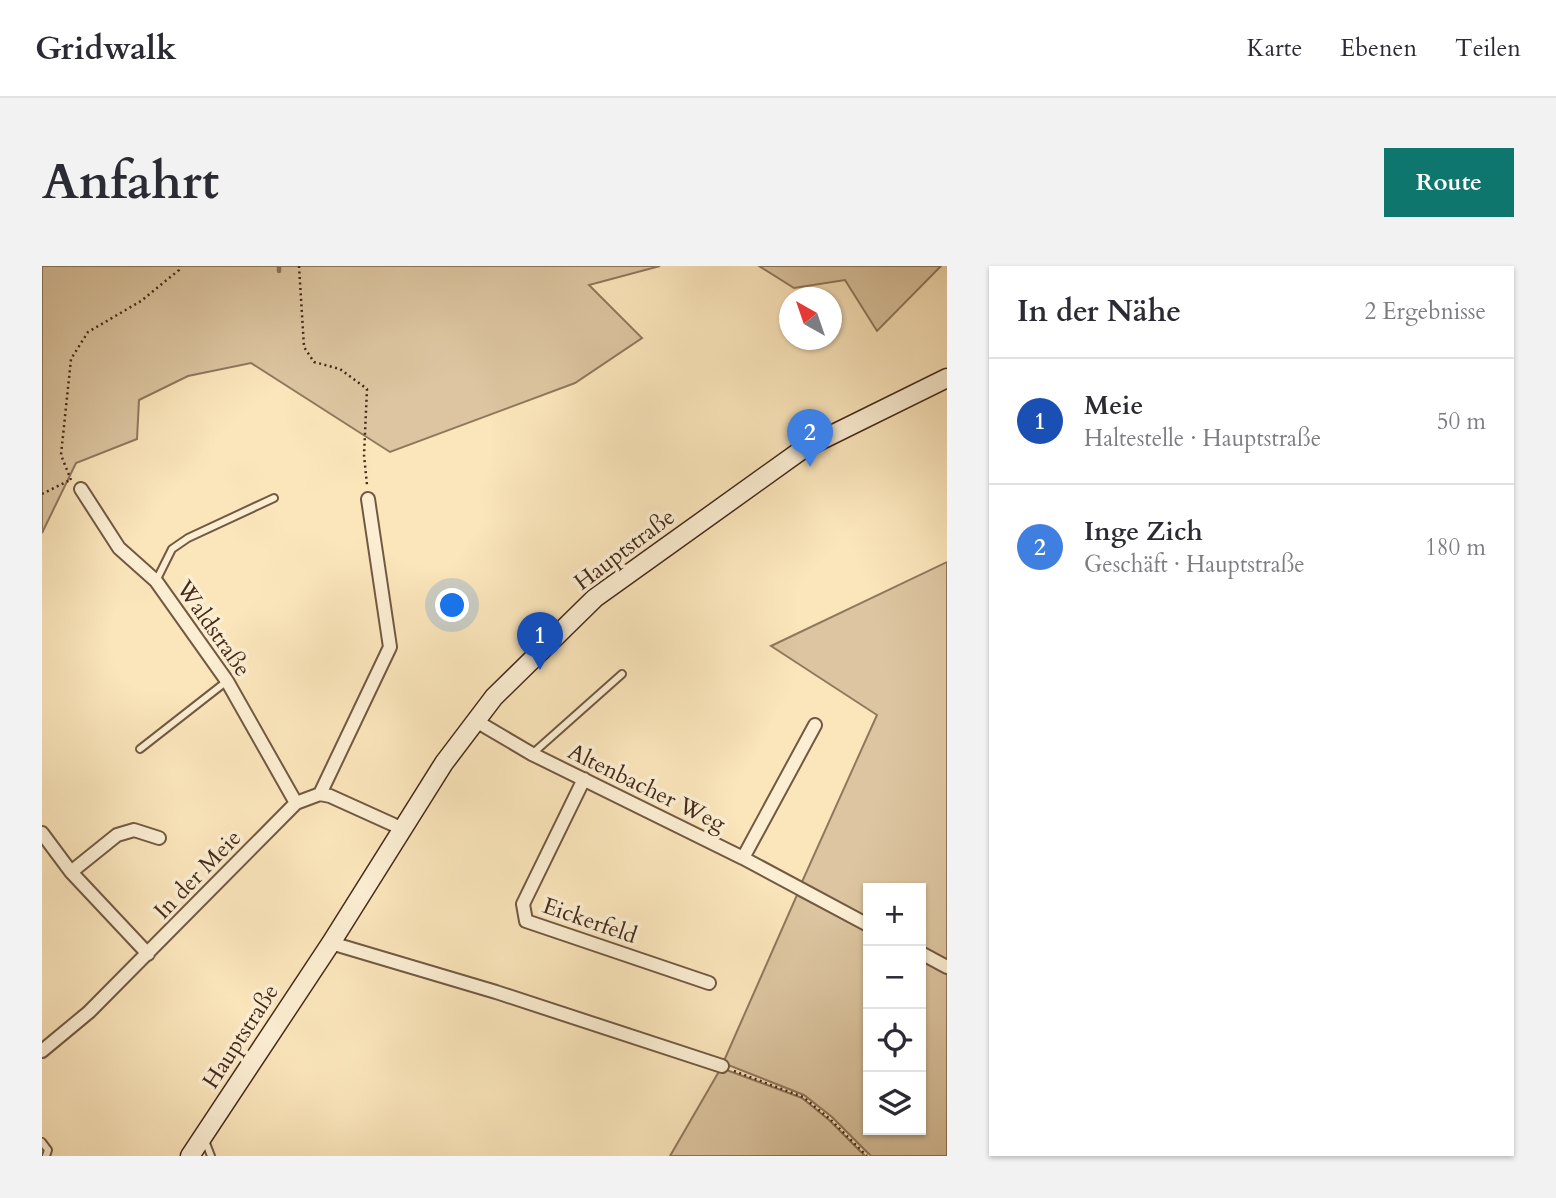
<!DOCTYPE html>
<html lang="de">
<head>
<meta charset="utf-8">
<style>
  :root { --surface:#fff; --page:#f2f2f3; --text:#2b2b33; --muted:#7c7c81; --line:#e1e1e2; --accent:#0f766e }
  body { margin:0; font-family:Cardo,serif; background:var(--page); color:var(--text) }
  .controls { position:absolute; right:21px; bottom:21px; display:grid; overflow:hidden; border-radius:0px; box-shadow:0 2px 5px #0004 }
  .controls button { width:63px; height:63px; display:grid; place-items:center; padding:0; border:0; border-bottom:2px solid var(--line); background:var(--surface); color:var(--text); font:35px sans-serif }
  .compass { position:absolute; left:737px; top:21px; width:63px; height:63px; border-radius:50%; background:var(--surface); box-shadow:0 2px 5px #0004; rotate:320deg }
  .you { position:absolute; left:411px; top:340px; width:24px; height:24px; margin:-18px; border:5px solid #fff; border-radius:50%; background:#1a73e8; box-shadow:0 0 0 10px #1a73e833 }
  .badge { display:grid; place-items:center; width:46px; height:46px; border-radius:50%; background:var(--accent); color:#fff; font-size:23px; font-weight:700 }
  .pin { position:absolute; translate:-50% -58px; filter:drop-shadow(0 2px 4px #0008) }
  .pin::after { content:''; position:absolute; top:37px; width:24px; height:21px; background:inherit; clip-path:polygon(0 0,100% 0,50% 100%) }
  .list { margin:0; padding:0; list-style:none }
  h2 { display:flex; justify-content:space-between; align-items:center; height:91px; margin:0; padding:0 28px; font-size:30px }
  h2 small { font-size:23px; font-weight:400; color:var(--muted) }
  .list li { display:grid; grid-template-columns:46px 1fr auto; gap:21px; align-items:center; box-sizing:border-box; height:126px; padding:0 28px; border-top:2px solid var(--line) }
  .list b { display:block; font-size:26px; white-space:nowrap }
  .list p { margin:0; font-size:23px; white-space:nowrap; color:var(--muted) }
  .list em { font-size:23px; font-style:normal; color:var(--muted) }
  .icon { flex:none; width:38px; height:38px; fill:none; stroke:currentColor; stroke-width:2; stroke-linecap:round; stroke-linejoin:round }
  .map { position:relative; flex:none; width:905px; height:890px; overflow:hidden; border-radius:0px }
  header { display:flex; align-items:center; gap:42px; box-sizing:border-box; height:98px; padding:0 35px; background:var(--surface); border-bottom:2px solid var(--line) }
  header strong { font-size:33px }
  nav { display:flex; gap:38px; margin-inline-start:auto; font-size:24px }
  .intro { display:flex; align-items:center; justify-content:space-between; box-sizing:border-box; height:168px; padding:0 42px }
  h1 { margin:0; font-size:49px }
  .button { padding:18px 32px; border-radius:0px; background:var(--accent); color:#fff; font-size:24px; font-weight:700 }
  main { display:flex; gap:42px; padding:0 42px }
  aside { flex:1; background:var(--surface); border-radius:0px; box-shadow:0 2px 5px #0004 }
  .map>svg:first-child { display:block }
  .green { fill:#dcc5a0; stroke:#90785d; stroke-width:2 }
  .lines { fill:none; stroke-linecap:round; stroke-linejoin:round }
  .stream { stroke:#8d745a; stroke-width:4.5 }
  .lane-casing { stroke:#725942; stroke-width:10 }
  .street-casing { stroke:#725942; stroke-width:16 }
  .secondary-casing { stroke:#452a1a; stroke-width:21 }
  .path { stroke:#452a1a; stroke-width:2.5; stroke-dasharray:2 3.5; stroke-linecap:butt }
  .lane { stroke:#fceed3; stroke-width:6 }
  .street { stroke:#fceed3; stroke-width:12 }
  .secondary { stroke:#fceed3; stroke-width:18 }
  .labels { text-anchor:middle; stroke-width:7; stroke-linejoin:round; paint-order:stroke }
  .street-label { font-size:23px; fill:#452a1a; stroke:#fceed3 }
</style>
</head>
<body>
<header>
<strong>Gridwalk</strong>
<nav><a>Karte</a><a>Ebenen</a><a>Teilen</a></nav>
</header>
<div class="intro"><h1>Anfahrt</h1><a class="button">Route</a></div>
<main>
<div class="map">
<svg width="905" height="890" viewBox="0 0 905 890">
  <rect width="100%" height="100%" fill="#fbe5bb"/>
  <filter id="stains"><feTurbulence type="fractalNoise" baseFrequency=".00286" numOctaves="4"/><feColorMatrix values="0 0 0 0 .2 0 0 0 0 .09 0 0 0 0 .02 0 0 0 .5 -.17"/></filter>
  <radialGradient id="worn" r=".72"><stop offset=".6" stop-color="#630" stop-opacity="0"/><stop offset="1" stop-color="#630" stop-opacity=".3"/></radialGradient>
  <!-- green -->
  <path class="green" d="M 0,0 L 618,0 L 547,19 L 600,72 L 533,117 L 348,186 L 209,97 L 146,110 L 97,134 L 95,173 L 34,197 L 0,267 Z
    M 717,0 L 899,0 L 835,65 L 803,14 L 752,22 Z
    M 905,296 L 905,694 L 879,680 L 879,622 L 826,622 L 826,653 L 759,618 L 835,449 L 729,380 Z
    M 755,629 L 826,666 L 826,864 L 879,864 L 879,694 L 905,708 L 905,890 L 829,890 L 790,851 L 762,829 L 681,797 Z
    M 679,802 L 760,832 L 787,854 L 823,890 L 628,890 Z"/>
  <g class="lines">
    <!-- stream -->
    <path class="stream" d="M 237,5 L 237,0"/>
    <!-- lane casing -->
    <g class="lane-casing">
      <path id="lane" d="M 114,315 L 130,283 L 146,272 L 232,232
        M 98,483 L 185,415
        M 490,488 L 580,408
        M 162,872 L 169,890
        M 0,876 L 6,884 L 4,890"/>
    </g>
    <!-- street casing -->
    <g class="street-casing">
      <path id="street" d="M 39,223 L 77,282 L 114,315 L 185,415 L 254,537
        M 434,455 L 490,488 L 701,592 L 826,659
        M 542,513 L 481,638 L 484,655 L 667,717
        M 278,528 L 348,381 L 326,233
        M 0,567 L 29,606
        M 701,592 L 773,459
        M 289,677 L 454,726 L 680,800
        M 879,687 L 905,701
        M 106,688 L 29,606 L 75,569 L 92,564 L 117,572
        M 0,785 L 47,746 L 254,537 L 278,528 L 288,530 L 361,563"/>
    </g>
    <!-- secondary casing -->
    <g class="secondary-casing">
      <path id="secondary" d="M 148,890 L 289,677 L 402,497 L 452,431 L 553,332 L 761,183 L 905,112"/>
    </g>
    <!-- path -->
    <path class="path" d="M 257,0 L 262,81 L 272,96 L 298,103 L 325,123 L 322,189 L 325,219
      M 29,214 L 19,189 L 29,93 L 46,66 L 99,35 L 137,4 L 137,0
      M 0,228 L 28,214
      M 692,805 L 761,831 L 788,853 L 825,890"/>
    <!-- lane -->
    <use href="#lane" class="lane"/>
    <!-- street -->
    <use href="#street" class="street"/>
    <!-- secondary -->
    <use href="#secondary" class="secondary"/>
  </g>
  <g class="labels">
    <!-- street labels -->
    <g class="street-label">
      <text transform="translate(582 283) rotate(-37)" y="8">Hauptstraße</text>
      <text transform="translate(172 362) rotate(55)" y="8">Waldstraße</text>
      <text transform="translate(605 521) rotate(26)" y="8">Altenbacher Weg</text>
      <text transform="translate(155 608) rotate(-46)" y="8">In der Meie</text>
      <text transform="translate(548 654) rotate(19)" y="8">Eickerfeld</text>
      <text transform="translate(198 770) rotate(-57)" y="8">Hauptstraße</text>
    </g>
  </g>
  <rect width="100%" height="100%" filter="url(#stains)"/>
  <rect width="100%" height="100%" fill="url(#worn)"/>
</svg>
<div class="controls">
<button>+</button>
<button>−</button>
<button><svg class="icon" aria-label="locate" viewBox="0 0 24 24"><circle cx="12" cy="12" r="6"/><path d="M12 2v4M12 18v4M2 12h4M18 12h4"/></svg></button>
<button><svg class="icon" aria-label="layers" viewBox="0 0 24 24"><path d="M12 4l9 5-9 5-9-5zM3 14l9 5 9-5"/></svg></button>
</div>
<svg class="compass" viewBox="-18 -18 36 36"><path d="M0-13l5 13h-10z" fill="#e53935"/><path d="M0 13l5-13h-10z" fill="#7c7c81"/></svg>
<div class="you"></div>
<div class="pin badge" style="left:498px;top:404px;background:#1a4fb4">1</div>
<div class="pin badge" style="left:768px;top:201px;background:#3f7fe0">2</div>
</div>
<aside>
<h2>In der Nähe<small>2 Ergebnisse</small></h2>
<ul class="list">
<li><span class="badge" style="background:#1a4fb4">1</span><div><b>Meie</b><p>Haltestelle · Hauptstraße</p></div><em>50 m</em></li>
<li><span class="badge" style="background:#3f7fe0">2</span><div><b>Inge Zich</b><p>Geschäft · Hauptstraße</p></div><em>180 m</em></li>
</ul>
</aside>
</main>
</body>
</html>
